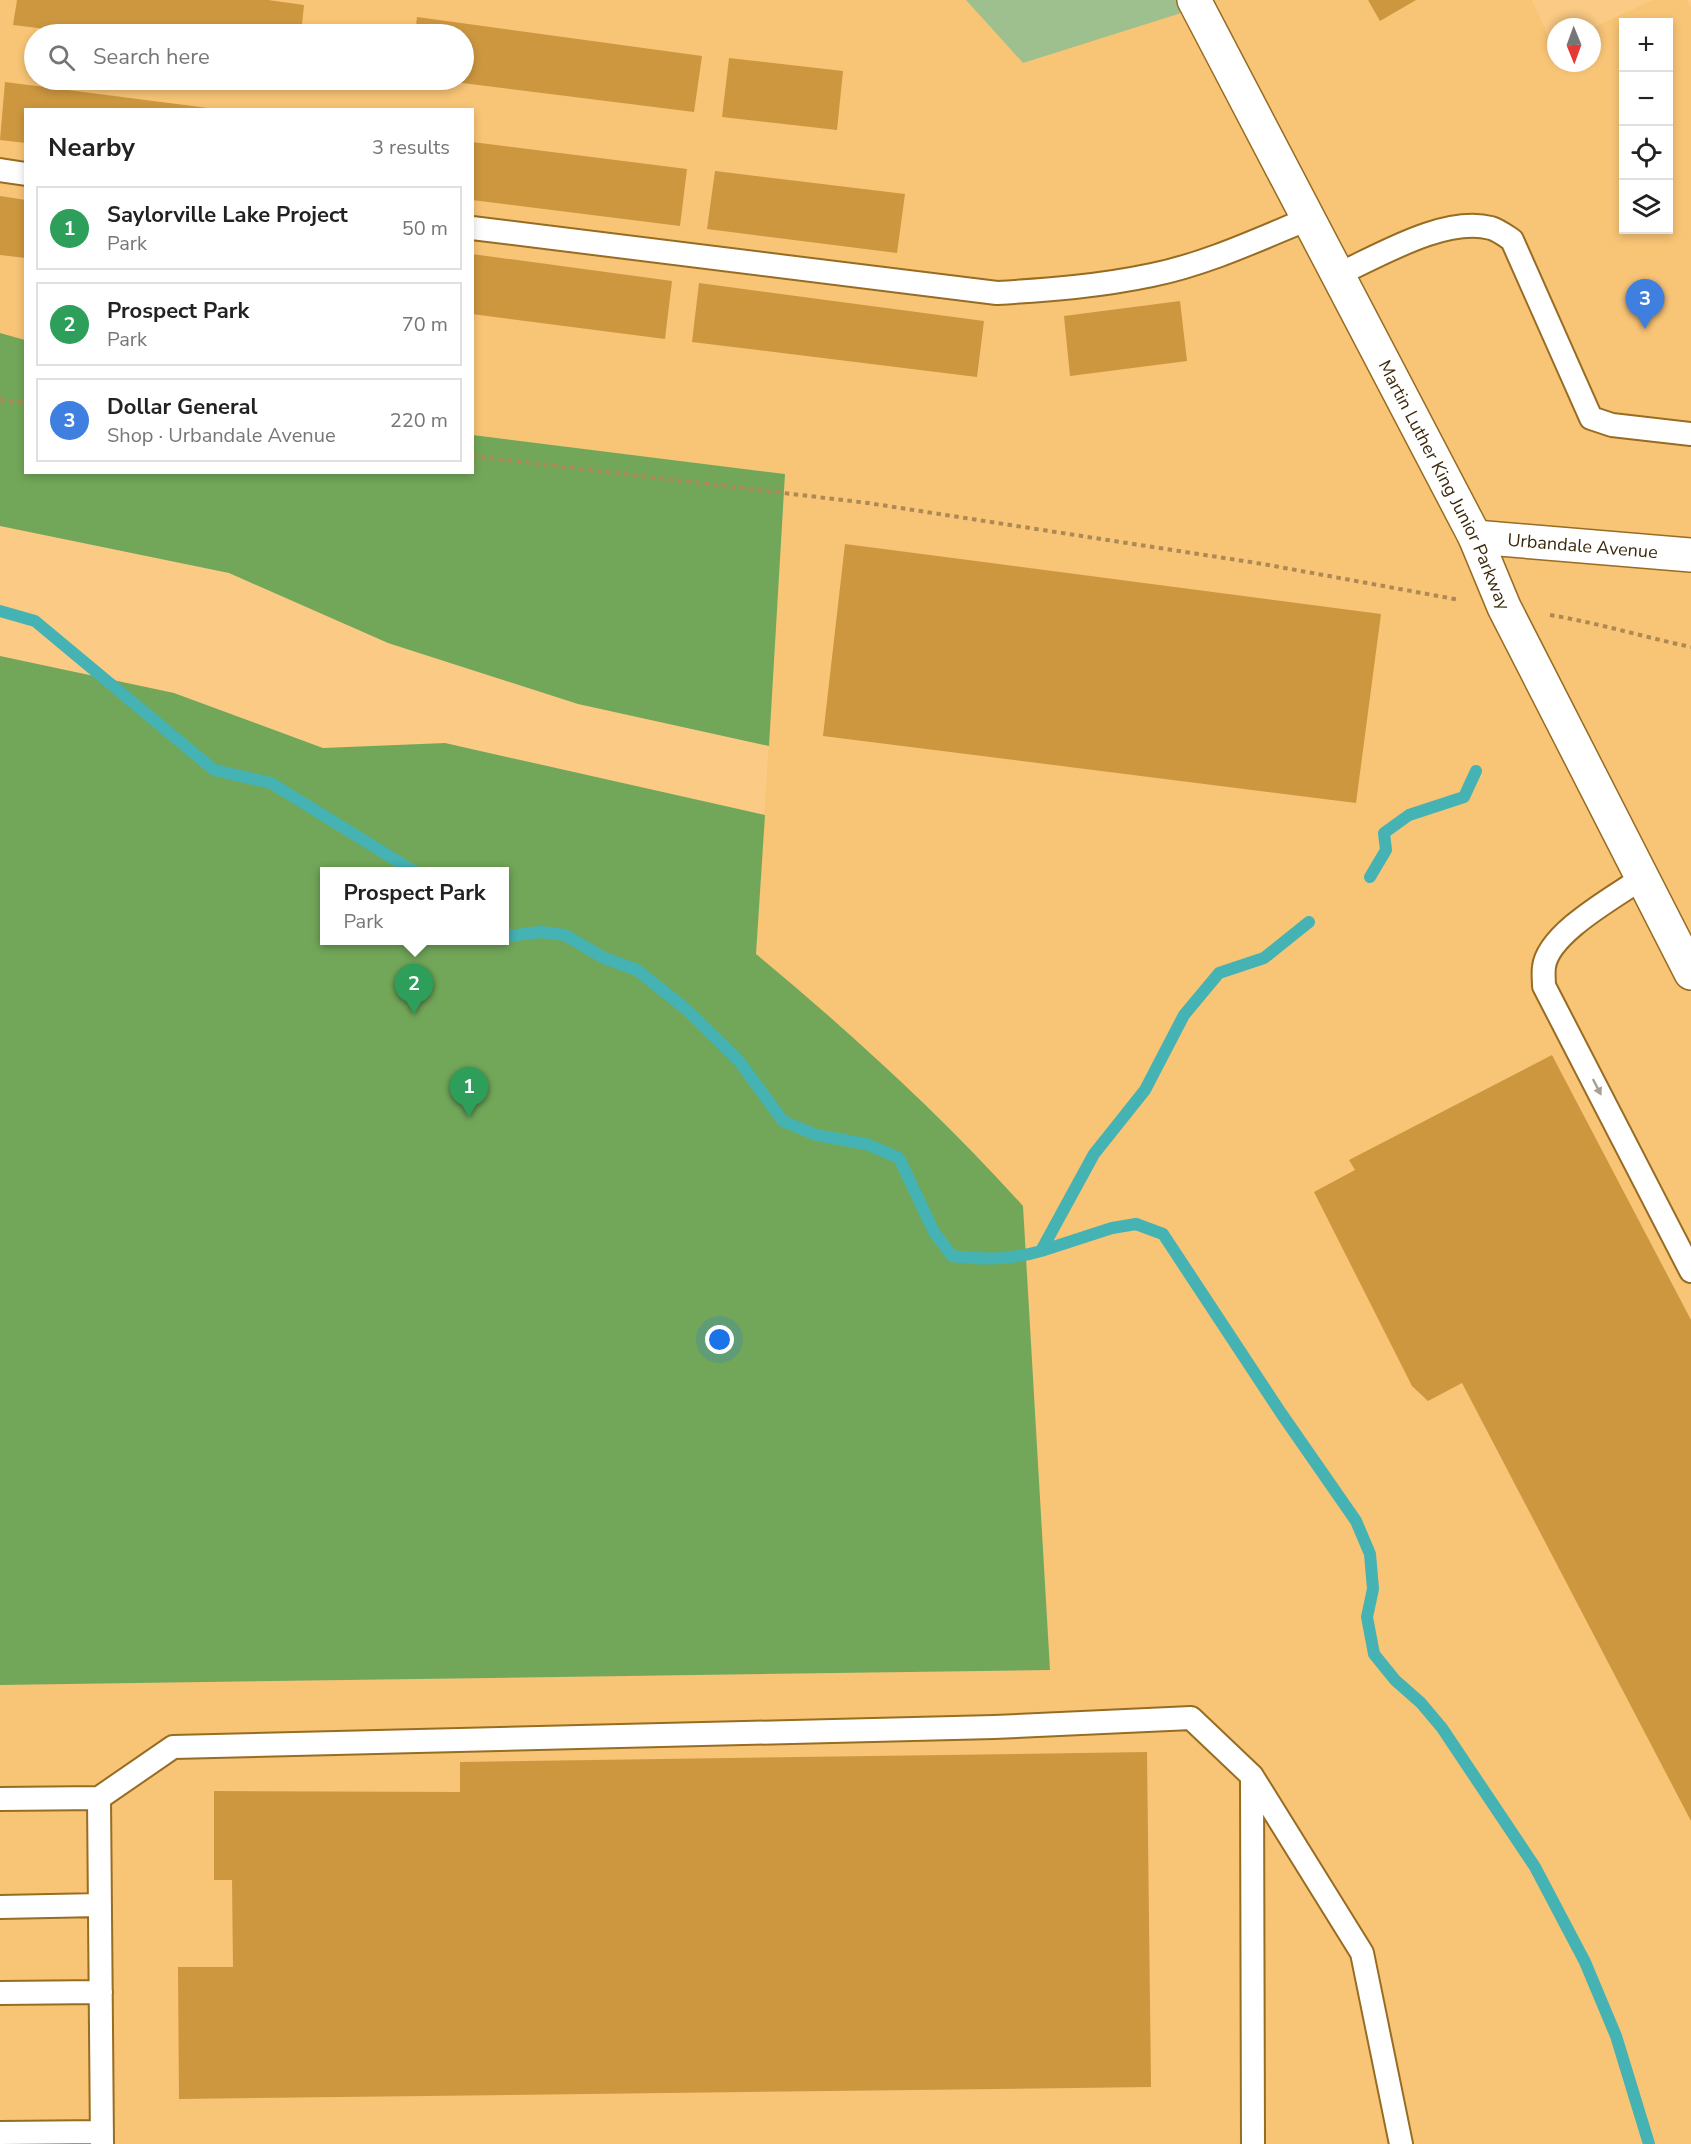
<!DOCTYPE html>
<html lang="en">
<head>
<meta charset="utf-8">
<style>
  :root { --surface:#fff; --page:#f6f6f6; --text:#222; --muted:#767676; --line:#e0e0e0; --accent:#0166ce }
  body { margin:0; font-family:"Nunito Sans",sans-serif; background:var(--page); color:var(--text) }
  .controls { position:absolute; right:18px; top:18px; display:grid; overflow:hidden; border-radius:0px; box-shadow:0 3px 9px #0003 }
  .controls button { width:54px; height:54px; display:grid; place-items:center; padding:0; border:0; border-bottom:2px solid var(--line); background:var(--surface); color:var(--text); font:30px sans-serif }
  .compass { position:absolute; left:1547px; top:18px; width:54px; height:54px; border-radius:50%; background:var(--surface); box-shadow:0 3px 9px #0003; rotate:179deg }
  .you { position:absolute; left:720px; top:1340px; width:21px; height:21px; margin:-15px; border:4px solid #fff; border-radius:50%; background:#1a73e8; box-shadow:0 0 0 9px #1a73e833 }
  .badge { display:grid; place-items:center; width:39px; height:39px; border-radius:50%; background:var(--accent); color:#fff; font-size:20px; font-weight:700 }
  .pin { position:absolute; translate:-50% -50px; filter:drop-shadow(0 2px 3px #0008) }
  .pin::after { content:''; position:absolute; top:32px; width:21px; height:18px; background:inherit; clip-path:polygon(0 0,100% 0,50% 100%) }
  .popup { position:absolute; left:320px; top:867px; width:189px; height:78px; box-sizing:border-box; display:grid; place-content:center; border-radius:0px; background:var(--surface); filter:drop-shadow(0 2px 4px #0005); font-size:20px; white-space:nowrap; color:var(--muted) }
  .popup b { font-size:22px; color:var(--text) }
  .popup::after { content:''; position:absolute; left:50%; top:100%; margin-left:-12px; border:12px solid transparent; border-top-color:var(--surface) }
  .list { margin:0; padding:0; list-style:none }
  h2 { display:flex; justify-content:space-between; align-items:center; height:78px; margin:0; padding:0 24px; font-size:26px }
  h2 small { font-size:20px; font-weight:400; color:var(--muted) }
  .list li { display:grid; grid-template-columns:39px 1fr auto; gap:18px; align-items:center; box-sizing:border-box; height:84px; margin:0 12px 12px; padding:0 12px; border:2px solid var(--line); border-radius:0px }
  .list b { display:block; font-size:22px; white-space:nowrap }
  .list p { margin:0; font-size:20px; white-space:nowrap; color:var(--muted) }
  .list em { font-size:20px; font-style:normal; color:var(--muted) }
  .icon { flex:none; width:33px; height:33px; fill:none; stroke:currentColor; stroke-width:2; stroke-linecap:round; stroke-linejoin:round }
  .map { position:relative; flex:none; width:1691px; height:2144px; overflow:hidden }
  .search { position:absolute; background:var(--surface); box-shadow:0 3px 9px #0003; left:24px; top:24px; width:450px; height:66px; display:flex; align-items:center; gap:15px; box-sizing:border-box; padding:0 21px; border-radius:33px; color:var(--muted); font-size:22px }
  .panel { position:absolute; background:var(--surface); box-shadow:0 3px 9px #0003; left:24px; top:108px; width:450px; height:366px; border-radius:0px }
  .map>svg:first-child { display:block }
  .built { fill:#f8c476; fill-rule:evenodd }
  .green { fill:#9dc08e }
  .forest { fill:#72a759; fill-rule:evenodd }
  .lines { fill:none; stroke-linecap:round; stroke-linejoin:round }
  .stream { stroke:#45b2b3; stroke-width:12 }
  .building { fill:#cd973f }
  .service-casing { stroke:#976c23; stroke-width:26 }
  .minor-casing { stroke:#976c23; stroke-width:36 }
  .primary-casing { stroke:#976c23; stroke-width:36 }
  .path { stroke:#ad8954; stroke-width:4; stroke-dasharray:4.5 4.5; stroke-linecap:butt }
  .service { stroke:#fff; stroke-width:22 }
  .minor { stroke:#fff; stroke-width:33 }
  .primary { stroke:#fff; stroke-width:33 }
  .oneway { fill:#a79f91 }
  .labels { text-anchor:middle; stroke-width:4.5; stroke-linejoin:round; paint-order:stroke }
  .street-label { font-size:18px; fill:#3b290b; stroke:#fdf3e6 }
</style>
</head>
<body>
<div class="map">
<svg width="1691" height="2144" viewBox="0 0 1691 2144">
  <rect width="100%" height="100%" fill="#fbcb86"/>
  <!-- built -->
  <path class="built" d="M 0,0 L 966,0 L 1023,63 L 1194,0 L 1532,0 L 1553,46 L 1556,45 L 1556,63 L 1592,63 L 1592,28 L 1653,0 L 1687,0 L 1691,8 L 1691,2144 L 0,2144 L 0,1685 L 1050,1670 L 981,1161 L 870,1052 L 756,954 L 785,474 L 473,435 L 472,110 L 26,110 L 25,340 L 0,333 ZM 1624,22 L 1668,22 L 1668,230 L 1624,230 ZM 34,34 L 464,34 L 464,80 L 34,80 Z"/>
  <!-- green -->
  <path class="green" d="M 966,0 L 1194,0 L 1197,8 L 1023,63 Z"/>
  <!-- forest -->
  <path class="forest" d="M 0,333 L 25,340 L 26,472 L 472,472 L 473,435 L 785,474 L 769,746 L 578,704 L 388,643 L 229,573 L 0,526 Z
    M 0,656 L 174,693 L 323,748 L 445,743 L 765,815 L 756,954 C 850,1032 941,1115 1023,1206 L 1050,1670 L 0,1685 ZM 324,872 L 504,872 L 504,940 L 324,940 Z"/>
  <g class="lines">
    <!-- stream -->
    <path class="stream" d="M 0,611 L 35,621 L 214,770 L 271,783 L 415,872
      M 1370,877 L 1386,850 L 1384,833 L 1409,815 L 1464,797 L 1476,771
      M 504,932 L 509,936 L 540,932 L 565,935 L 604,958 L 637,970 L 686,1009 L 739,1061 L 783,1121 L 816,1135 L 866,1144 L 899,1158 L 934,1232 L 952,1256 C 984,1260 1010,1260 1041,1251 L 1094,1154 L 1145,1090 L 1184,1015 L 1219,973 L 1264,958 L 1309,922
      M 1041,1251 L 1112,1228 L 1136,1224 L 1163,1234 L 1281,1413 L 1356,1521 L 1370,1554 L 1373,1589 L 1367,1617 L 1374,1654 L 1395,1680 L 1421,1703 L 1442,1728 L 1535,1867 L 1585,1962 L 1616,2036 L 1649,2144"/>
  </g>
  <!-- building -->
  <path class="building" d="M 17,0 L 268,0 L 304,5 L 301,34 L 87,34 L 13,25 Z
    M 1368,0 L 1416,0 L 1380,21 Z
    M 417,17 L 702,56 L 694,112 L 447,81 L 464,80 L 464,34 L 415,34 Z
    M 729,58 L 843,71 L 837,130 L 722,117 Z
    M 5,82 L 208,108 L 208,110 L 26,110 L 26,143 L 0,140 Z
    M 472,142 L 687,169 L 680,226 L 472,200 Z
    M 715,171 L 905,194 L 897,253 L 707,229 Z
    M 0,196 L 26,200 L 26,258 L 0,255 Z
    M 472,254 L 672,281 L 665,339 L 472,314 Z
    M 699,283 L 984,321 L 977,377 L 692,342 Z
    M 1180,301 L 1187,361 L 1070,376 L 1064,316 Z
    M 845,544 L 1381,614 L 1356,803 L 823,736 Z
    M 1552,1055 L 1691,1320 L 1691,1821 L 1462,1383 L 1428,1401 L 1412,1386 L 1314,1192 L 1355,1170 L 1349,1160 Z
    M 1147,1752 L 1151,2087 L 179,2099 L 178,1967 L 233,1967 L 232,1880 L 214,1880 L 214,1791 L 460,1792 L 460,1762 Z"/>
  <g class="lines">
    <!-- service casing -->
    <g class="service-casing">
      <path id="service" d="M 0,170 L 26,174
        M 472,228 L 997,293 C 1049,290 1100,286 1152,275 C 1206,264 1257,240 1308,219
        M 1337,275 C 1379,256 1444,216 1491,228 C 1498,230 1506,236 1512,240 L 1591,418 L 1612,425 L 1691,434
        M 1642,878 C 1615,897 1548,933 1544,967 C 1543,973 1544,980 1544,986 L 1691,1271
        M 99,1798 L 173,1747 L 994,1727 L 1191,1718 L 1252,1776
        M 0,1799 L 99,1798 L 102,2144
        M 0,1907 L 100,1905
        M 0,1993 L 101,1992
        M 0,2133 L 102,2132
        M 1253,2144 L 1252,1776 L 1362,1953 L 1401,2144"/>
    </g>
    <!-- minor casing -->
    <g class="minor-casing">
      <g id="minor">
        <path id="s1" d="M 1475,537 L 1691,555"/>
      </g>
    </g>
    <!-- primary casing -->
    <g class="primary-casing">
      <g id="primary">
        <path id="s2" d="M 1194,0 L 1475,537 L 1504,607 L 1691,973"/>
      </g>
    </g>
    <!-- path -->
    <path class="path" d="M 0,400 L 26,403
      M 472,456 L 868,503 L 1263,564 L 1460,600
      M 1550,615 C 1598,623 1644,637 1691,647"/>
    <!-- service -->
    <use href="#service" class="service"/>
    <!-- minor -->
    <use href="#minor" class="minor"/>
    <!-- primary -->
    <use href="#primary" class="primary"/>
  </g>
  <!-- one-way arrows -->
  <defs><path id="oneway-solid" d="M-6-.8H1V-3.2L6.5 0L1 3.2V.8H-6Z" transform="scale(1.5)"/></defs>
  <use class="oneway" href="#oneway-solid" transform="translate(1597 1087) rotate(63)"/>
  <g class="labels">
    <!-- street labels -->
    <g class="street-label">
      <text dy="6" stroke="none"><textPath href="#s2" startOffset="546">Martin Luther King Junior Parkway</textPath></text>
      <text dy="6" stroke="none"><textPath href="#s1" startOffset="108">Urbandale Avenue</textPath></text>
    </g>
  </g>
</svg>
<div class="controls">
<button>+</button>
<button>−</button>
<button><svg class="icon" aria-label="locate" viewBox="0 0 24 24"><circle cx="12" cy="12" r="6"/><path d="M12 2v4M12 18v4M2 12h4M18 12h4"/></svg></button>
<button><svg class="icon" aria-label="layers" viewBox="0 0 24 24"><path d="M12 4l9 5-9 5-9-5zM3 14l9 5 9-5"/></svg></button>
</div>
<svg class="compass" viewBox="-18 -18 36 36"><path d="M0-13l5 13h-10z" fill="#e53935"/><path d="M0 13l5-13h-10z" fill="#767676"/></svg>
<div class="you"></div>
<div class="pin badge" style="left:469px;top:1117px;background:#2e9e5b">1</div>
<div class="pin badge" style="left:414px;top:1014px;background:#2e9e5b">2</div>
<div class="popup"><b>Prospect Park</b>Park</div>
<div class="pin badge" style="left:1645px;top:329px;background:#3f7fe0">3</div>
<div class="search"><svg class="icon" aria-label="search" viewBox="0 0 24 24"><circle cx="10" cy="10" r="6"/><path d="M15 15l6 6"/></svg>Search here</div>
<section class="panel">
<h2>Nearby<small>3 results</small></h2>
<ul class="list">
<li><span class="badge" style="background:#2e9e5b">1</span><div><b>Saylorville Lake Project</b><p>Park</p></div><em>50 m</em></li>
<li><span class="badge" style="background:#2e9e5b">2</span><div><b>Prospect Park</b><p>Park</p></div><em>70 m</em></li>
<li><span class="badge" style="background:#3f7fe0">3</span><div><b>Dollar General</b><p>Shop · Urbandale Avenue</p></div><em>220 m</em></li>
</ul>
</section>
</div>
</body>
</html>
